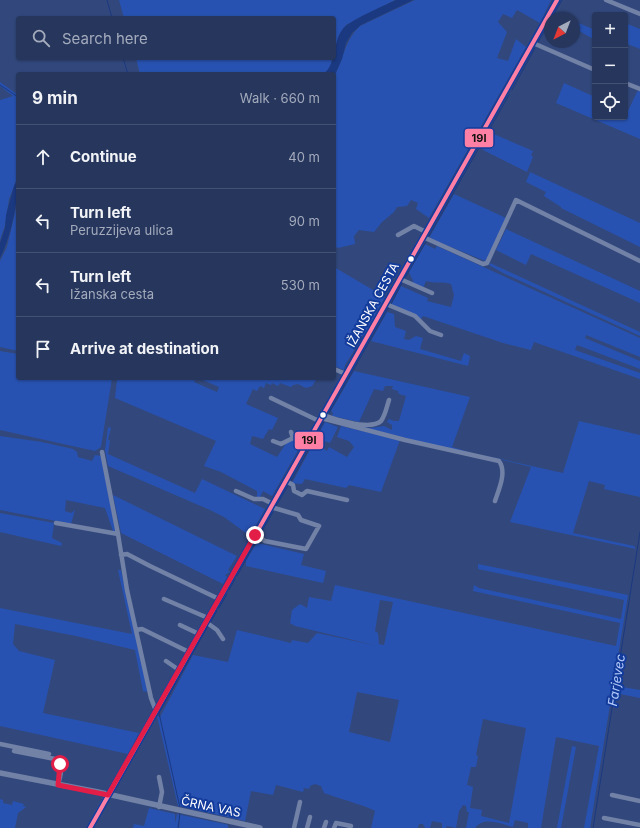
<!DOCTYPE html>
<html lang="en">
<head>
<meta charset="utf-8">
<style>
  :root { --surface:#26365d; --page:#2e3e63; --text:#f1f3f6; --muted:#a4abbc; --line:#425072 }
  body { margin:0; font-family:Inter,sans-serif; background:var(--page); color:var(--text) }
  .controls { position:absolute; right:12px; top:12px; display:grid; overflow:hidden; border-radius:4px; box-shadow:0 1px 3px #0004 }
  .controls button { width:36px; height:36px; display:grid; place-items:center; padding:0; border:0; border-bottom:1px solid var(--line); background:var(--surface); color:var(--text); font:20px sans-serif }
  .compass { position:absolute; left:544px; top:12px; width:36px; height:36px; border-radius:50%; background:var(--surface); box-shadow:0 1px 3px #0004; rotate:222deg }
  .stop { position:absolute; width:12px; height:12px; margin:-9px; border:3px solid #e11d48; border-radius:50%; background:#fff }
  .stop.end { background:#e11d48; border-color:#fff; box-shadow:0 1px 4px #0008 }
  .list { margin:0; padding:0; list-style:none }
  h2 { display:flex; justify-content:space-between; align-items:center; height:52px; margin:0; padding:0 16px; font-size:17px }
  h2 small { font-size:13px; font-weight:400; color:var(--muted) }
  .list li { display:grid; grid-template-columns:26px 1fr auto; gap:12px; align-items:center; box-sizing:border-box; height:64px; padding:0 16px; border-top:1px solid var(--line) }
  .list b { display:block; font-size:15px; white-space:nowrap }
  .list p { margin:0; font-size:13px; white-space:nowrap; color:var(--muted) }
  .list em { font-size:13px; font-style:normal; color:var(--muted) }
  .icon { flex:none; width:22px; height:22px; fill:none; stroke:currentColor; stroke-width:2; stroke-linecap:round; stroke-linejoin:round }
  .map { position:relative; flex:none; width:640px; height:828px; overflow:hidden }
  .search { position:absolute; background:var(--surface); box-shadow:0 1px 3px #0004; left:16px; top:16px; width:320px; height:44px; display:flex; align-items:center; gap:10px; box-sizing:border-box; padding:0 14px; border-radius:4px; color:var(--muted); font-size:15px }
  .panel { position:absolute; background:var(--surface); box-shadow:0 1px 3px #0004; left:16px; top:72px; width:320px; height:308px; border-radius:4px }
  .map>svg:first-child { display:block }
  .green { fill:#2852b1; fill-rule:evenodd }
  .water { fill:#1b3981 }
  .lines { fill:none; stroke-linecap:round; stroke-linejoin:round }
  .stream { stroke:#1b3981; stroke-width:1 }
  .minor { stroke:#7281a6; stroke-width:4.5 }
  .tertiary { stroke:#7281a6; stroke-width:5.5 }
  .secondary { stroke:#7887aa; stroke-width:6 }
  .bus-1-casing { stroke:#133b9b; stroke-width:7 }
  .bus-1 { stroke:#ff80a4; stroke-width:4 }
  .route { stroke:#e11d48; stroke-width:5 }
  .bus-dot { fill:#fff; stroke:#133b9b; stroke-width:1.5 }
  .labels { text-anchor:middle; stroke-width:4; stroke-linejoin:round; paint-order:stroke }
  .street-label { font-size:12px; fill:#fff; stroke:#133b9b }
  .water-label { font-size:13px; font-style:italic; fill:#b4cafa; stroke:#133b9b }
  .line-badge { stroke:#133b9b; stroke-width:1.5 }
  .pale-badge-label { font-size:11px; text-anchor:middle; font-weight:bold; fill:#111 }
</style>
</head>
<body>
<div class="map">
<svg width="640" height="828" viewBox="0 0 640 828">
  <rect width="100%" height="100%" fill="#32487c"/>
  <!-- green -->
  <path class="green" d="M 119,0 L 395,0 L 346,25 L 339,35 L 334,51 L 334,18 L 124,18 Z
    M 415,0 L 551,0 L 540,23 L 517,10 L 512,18 L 503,14 L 498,22 L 507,32 L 497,58 L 508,61 L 516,39 L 526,47 L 429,218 L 416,209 L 418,203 L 411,200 L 407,206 L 397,207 L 394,212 L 382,222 L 374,232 L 359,230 L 354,236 L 355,244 L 338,248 L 334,246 L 334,77 C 343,60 345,40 360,26 Z
    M 574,21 L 595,30 L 595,40 L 574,28 Z
    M 625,23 L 640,29 L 640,49 L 625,43 Z
    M 136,58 L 332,58 L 330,68 L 323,74 L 140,74 Z
    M 0,82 L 18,95 L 18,176 L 9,199 L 5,225 L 0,240 L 0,100 L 13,96 L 0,86 Z
    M 564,83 L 595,97 L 595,117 L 625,117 L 625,113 L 627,113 L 637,92 L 640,90 L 640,139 L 556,103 Z
    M 489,132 L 533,151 L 531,155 L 533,157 L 527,172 L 485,151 L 480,147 Z
    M 530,172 L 640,223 L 640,247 L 561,208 L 561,207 L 544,196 L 546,192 L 526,182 Z
    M 454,194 L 506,218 L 487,260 L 485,261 L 429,238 Z
    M 18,200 L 18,351 L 0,347 L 0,261 L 7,247 Z
    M 506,229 L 640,291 L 640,303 L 531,254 L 526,265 L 496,250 Z
    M 425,244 L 435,249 L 437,246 L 640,338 L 640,357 L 586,335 L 585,338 L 640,361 L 640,369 L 577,345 L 575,350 L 640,373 L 640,379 L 534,342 L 531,350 L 503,343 L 423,316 L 421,319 L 391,305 L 401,286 L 428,298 L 427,301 L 451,307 L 454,295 L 451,284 C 443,281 435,284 426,281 L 423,288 L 412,283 L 413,281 L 409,272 Z
    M 490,263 L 640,332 L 640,336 L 503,273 L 489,265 Z
    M 334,267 L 385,297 L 364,335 L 360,337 L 361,339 L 355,347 L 355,349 L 345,365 L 344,370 L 334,366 Z
    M 387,312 L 394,314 L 395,327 L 406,331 L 404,339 L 409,340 L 416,336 L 423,338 L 420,349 L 461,361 L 464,353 L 470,356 L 468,366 L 371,341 Z
    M 0,351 L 18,354 L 18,378 L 112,378 L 101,447 L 95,451 L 0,430 Z
    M 354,371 L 470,397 L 452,447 L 472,453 L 443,448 L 355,425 L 370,428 L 384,426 L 392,430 L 392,425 L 387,422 L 389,419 L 394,421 L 399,421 L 406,396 L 399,394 L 398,391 L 392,389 L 393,386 L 385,386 L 383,391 L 374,389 L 359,422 L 332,416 L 333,413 L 331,411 Z
    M 114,378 L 196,378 L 194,382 L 217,392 L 219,387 L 198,378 L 314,378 L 316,380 L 312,386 L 306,388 L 298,384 L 293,385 L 291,387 L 280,383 L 278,386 L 272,383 L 271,385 L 266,383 L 264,388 L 260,386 L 257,391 L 253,389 L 246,404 L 278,418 L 272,430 L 269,429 L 263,439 L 252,436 L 250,444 L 277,457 L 287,442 L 294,440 L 301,445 L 272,496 L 263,491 L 260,497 L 257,497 L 257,491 L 221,472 L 204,466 L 216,441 L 115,398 L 117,380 Z
    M 579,421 L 640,435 L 640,497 L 604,489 L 605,485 L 589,481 L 573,533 L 634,546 L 636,549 L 510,522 L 531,467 L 483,455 L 563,473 Z
    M 325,422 L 338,427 L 330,443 L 324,441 L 321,447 L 327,451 L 329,447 L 347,457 L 354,447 L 349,441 L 337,437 L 341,426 L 400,440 L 381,492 L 349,485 L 346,488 L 305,479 L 302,484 L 292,483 Z
    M 108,427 L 111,428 L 108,439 L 110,441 L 108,454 L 195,493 L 202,479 L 265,509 L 250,536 L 224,517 L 210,510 L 108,466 L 105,450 Z
    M 0,436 L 42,442 L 73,449 L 77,452 L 78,457 L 92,461 L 95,455 L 101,456 L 116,532 L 113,531 L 105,508 L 66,500 L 65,511 L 71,513 L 75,510 L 71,524 L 0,510 Z
    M 113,495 L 237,556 L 228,570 L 230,572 L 225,575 L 227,577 L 223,584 L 121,533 Z
    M 0,513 L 54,523 L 52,538 L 62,543 L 61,546 L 0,532 Z
    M 257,543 L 304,554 L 301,565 L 326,571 L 323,583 L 246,566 L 246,560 Z
    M 478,564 L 628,595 L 590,828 L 584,828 L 599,746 L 556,737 L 541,828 L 528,828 L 528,823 L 515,820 L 513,827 C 500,824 484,816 475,828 L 466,828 L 469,812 L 467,812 L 466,806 L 463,805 L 459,811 L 456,828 L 447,826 L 446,828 L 442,828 L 442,823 L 432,821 L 430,828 L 425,828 L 423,824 L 419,824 L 418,828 L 371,828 L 375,811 C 372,808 332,796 324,793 L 321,786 L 315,784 L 310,786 L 309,789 L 304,788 L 303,792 L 276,785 L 273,795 L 251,791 L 245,821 L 178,806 L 157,716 L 160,717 L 193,655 L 228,662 L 237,630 L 291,643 L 292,640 L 308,643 L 317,633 L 378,646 L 295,626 L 290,623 L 292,610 L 300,604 L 307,608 L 309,597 L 331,601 L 335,585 L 616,646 L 620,623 L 473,591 L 474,585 L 479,588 L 621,619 L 624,600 L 478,569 ZM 380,600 L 393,602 L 384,645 L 379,644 L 378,633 L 375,631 ZM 357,692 L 399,700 L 390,742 L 349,732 ZM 483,719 L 526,728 L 509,823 L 481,816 L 482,810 L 470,808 L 473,787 L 467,785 L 471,767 L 476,767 L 478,756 L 476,755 Z
    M 118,570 L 121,570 L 148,691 L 147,692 L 143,691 L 135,650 L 76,636 L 15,624 L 13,644 L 19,651 L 55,660 L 43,713 L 139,733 L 128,754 L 0,726 L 0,608 L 132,634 Z
    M 617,686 L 640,690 L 640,698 L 615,693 Z
    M 572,746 L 576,747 L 561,828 L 557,828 Z
    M 0,799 L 3,800 L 3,803 L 12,805 L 13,801 L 24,804 L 23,806 L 26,807 L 18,813 L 15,828 L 0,828 Z
    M 149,808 L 175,814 L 175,823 L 177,814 L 225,824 L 228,825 L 228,828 L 179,828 L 180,818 L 178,828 L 133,828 L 134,824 L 144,826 Z"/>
  <!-- water -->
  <path class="water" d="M 396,0 L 413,0 L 361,25 L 352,33 L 346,43 L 342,59 L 334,77 L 334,74 L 324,74 C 337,62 333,43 342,30 C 349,20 384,6 396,0 Z
    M 18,178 C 18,202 11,237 0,258 L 0,243 L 5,228 L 6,215 L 14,186 Z"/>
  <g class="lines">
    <!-- stream -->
    <path class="stream" d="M 107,0 L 112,18
      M 552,18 L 562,0
      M 538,42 L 550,22
      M 123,58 L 128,74
      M 0,85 L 18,97
      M 512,90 L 535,48
      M 429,236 L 509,95
      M 405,278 L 426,242
      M 391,304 L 402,283
      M 329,413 L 389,307
      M 291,481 L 324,422
      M 276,506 L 288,486
      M 260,535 L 273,512
      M 237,576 L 257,540
      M 229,590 L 235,579
      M 219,608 L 227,594
      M 210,623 L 217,611
      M 180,808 L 159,713 L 208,626
      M 178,828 L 180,813
      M 593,828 L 640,532"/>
    <!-- minor -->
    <path class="minor" d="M 606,0 L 640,14
      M 533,43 L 595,70
      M 625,83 L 640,89
      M 398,235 L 414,226 L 426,232
      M 423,237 L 483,264 L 487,263 L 516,200 L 640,261
      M 400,279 L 432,293
      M 386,304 L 415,316 L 430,331 L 441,335
      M 334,369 L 346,374
      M 271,398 L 319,421
      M 323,415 C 335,419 370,431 381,421 C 385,416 387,406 389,400
      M 321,418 L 405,440 L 499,461 C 507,472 499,489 495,501
      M 291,432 L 293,438
      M 273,441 L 281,444 L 293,438 L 306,445
      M 102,452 L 118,534 L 127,590 L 151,698 L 156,711
      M 286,481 L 293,485 L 294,491 L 302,495 L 307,491 L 347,500
      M 236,491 L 254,499 L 263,499 L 273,504
      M 56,523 L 118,534
      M 255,535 L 265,541 L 306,549 L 319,526 L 301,520 L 298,515 L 271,507
      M 121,555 L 127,554 L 150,566 L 219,599
      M 164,599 L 208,618
      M 206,622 L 217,630 L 223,639
      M 180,625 L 199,634
      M 136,630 L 142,629 L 189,652
      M 166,661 L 179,670
      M 0,744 L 49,754
      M 14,751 L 55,759 C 65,766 60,776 58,785
      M 612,795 L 640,801
      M 159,807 L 162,792 L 159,777
      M 604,818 L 640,825
      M 294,828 L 300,802
      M 307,828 L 310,817
      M 324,828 L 326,822
      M 334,828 L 336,823 L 351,826 L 350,828"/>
    <!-- tertiary -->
    <path class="tertiary" d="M 0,773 L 98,792 L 260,828
      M 108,795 L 557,0"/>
    <!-- secondary -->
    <path class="secondary" d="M 90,828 L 108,795"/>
    <!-- bus-1 casing -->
    <g class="bus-1-casing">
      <path id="bus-1" d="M 90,828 L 557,0"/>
    </g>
    <!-- bus-1 -->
    <use href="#bus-1" class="bus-1"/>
  </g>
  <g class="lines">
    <!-- route -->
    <path class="route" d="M 60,764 L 58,785 L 108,795 L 255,535"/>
  </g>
  <!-- markers -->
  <g class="bus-dot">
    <circle cx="411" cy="259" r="3.5"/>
    <circle cx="323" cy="415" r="3.5"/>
  </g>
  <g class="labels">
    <!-- street labels -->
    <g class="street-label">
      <text transform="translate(373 305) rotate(-61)" y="4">IŽANSKA CESTA</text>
      <text transform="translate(211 807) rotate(12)" y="4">ČRNA VAS</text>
    </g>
    <!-- water labels -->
    <g class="water-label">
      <text transform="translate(616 680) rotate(-81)" y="5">Farjevec</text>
    </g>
  </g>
  <g class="line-badge">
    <rect x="464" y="128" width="30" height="20" rx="4" fill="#ff80a4"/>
    <rect x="294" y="431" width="30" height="19" rx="4" fill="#ff80a4"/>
  </g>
  <g class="pale-badge-label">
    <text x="479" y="142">19I</text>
    <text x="309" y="444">19I</text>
  </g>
</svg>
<div class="controls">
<button>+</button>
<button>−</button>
<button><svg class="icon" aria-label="locate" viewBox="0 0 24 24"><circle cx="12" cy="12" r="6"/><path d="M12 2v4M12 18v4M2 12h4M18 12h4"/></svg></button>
</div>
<svg class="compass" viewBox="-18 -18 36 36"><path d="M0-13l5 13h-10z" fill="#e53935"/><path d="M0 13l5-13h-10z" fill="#a4abbc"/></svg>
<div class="stop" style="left:60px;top:764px"></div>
<div class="stop end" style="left:255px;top:535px"></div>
<div class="search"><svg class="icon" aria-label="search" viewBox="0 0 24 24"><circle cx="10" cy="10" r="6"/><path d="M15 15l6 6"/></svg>Search here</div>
<section class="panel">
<h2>9 min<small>Walk · 660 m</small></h2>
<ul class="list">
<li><svg class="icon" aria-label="ahead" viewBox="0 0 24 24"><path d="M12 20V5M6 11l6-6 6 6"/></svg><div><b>Continue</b></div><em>40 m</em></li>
<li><svg class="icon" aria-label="left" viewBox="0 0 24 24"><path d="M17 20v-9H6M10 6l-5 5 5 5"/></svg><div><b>Turn left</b><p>Peruzzijeva ulica</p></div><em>90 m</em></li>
<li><svg class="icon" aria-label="left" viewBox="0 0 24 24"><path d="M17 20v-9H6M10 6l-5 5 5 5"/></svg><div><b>Turn left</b><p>Ižanska cesta</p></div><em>530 m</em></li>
<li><svg class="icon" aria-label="arrive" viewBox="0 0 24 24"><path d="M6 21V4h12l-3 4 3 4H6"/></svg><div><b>Arrive at destination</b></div></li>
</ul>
</section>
</div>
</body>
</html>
